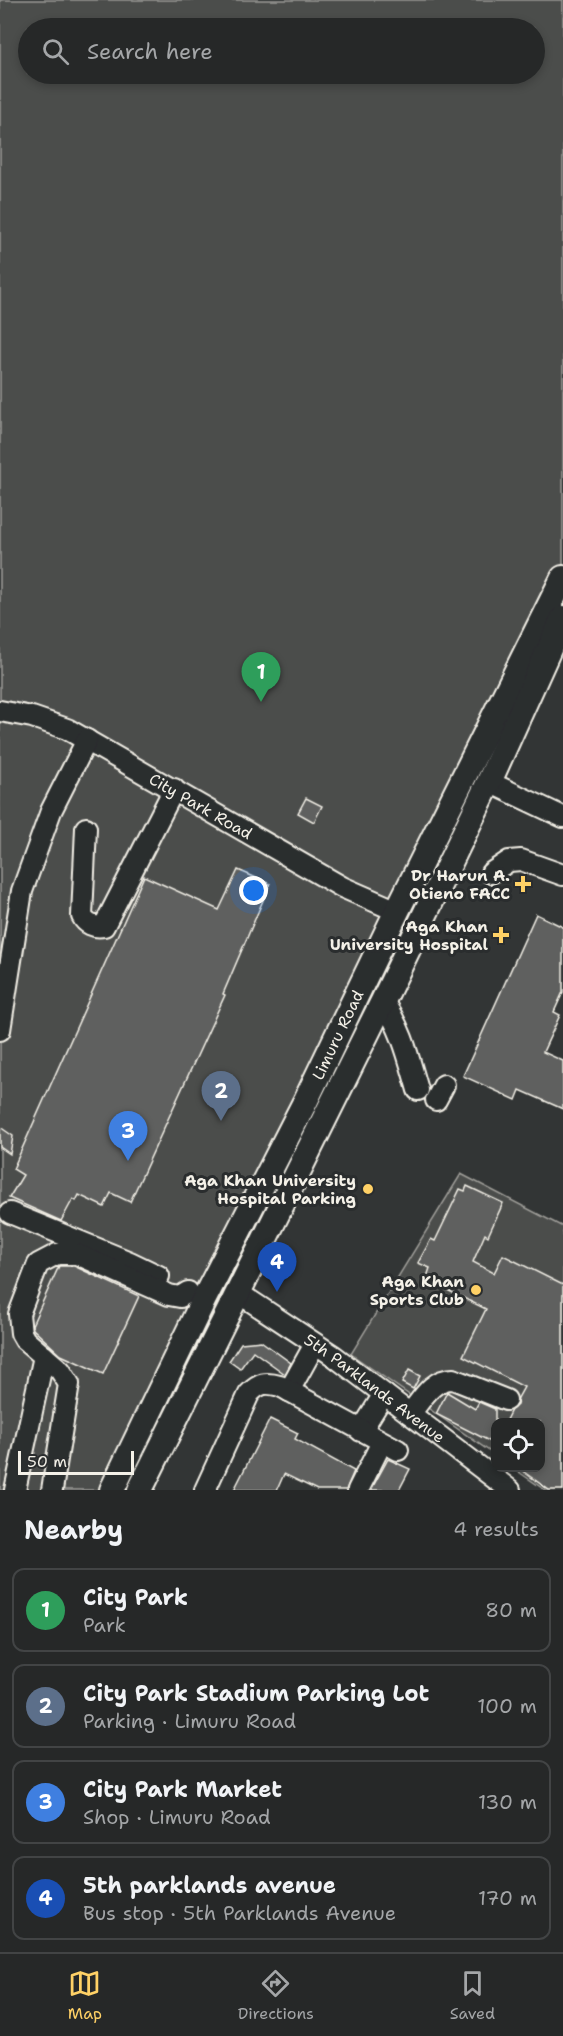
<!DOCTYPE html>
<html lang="en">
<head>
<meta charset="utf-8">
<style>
  :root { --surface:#262828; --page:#323434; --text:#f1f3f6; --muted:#a4a6a8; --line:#424445; --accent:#ffd166 }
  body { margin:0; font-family:"Shantell Sans",sans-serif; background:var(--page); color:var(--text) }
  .controls { position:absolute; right:18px; bottom:18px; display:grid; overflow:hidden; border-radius:12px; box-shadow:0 3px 9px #0003 }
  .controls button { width:54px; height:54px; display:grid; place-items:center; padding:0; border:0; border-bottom:2px solid var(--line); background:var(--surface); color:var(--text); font:30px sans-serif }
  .scale { position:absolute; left:18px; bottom:15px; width:116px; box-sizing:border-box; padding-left:6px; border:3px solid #f4f1e8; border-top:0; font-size:16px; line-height:21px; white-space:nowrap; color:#f4f1e8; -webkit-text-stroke:4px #2a2d2e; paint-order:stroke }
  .you { position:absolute; left:254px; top:891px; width:21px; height:21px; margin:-15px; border:4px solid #fff; border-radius:50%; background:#1a73e8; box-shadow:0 0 0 9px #1a73e833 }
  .badge { display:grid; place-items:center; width:39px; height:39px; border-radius:50%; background:var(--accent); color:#fff; font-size:20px; font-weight:700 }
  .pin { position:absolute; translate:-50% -50px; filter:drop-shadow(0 2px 3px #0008) }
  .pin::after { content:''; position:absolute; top:32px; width:21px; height:18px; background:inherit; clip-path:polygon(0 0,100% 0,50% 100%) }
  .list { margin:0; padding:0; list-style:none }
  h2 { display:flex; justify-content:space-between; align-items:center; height:78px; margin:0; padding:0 24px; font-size:26px }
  h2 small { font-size:20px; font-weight:400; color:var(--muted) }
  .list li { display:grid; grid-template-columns:39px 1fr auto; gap:18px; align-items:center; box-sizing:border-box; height:84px; margin:0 12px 12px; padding:0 12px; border:2px solid var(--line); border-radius:12px }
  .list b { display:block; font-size:22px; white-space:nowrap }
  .list p { margin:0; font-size:20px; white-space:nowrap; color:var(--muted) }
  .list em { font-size:20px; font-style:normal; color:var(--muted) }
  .icon { flex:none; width:33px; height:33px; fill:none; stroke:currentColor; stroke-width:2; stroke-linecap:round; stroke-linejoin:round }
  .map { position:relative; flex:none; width:563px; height:1490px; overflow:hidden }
  .search { position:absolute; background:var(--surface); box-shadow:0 3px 9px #0003; left:18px; right:18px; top:18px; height:66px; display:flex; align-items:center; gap:15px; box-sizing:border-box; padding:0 21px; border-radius:33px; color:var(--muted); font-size:22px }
  .sheet { height:462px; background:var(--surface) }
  nav { display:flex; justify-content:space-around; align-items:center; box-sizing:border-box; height:84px; border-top:2px solid var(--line); background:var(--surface); font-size:16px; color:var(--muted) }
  nav a { display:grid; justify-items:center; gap:3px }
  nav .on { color:var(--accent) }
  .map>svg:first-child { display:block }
  .green { fill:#4b4d4c; stroke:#a09f9a; stroke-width:1.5; fill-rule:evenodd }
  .building { fill:#5f605f; stroke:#f4f1e8; stroke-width:1.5 }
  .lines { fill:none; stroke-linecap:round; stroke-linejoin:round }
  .minor-casing { stroke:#f4f1e8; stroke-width:24 }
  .major-casing { stroke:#f4f1e8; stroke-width:28 }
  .minor { stroke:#2a2d2e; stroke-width:20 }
  .major { stroke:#2a2d2e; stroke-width:24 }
  .poi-dot { fill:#ffd166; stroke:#2a2d2e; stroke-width:2 }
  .labels { text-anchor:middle; stroke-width:6; stroke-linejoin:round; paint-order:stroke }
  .street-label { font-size:16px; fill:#f4f1e8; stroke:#2a2d2e }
  .poi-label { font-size:16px; font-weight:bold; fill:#f4f1e8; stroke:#2a2d2e; text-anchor:end }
</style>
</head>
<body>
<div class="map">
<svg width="563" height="1490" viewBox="0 0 563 1490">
  <rect width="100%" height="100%" fill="#323535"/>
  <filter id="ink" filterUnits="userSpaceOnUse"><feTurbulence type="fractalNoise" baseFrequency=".0167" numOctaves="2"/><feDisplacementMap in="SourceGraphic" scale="12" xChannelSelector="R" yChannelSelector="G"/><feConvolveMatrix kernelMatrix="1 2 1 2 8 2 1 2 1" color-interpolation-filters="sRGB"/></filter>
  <g filter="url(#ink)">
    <!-- green -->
    <path class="green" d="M 0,0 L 563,0 L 563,619 L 135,1490 L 0,1490 ZM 28,28 L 534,28 L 534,74 L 28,74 Z
      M 461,1174 L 563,1227 L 563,1490 L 545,1490 L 513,1468 L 540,1468 L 540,1422 L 496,1422 L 495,1455 L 351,1354 Z"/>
    <!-- building -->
    <path class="building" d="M 306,798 L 322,806 L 314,822 L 298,813 Z
      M 238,870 L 270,884 L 223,994 L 225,995 L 130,1202 L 111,1193 L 104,1207 L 79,1195 L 76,1201 L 73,1199 L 61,1221 L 9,1198 L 23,1175 L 13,1169 L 144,876 L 219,910 Z
      M 536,914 L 563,927 L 563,992 L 554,1012 L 560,1015 L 543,1052 L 563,1061 L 563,1109 L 520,1090 L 516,1100 L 463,1076 Z
      M 0,1127 L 13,1136 L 10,1154 L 0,1147 Z
      M 467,1186 L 503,1203 L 488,1236 L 485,1234 L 473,1262 L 494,1273 L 503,1255 L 563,1285 L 563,1490 L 549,1490 L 517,1467 L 540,1467 L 540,1422 L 505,1422 L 511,1410 L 517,1405 L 518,1398 L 524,1387 L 463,1356 L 486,1309 L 443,1288 L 445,1286 L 427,1277 L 430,1268 L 418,1263 L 431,1239 L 435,1241 L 460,1189 L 465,1191 Z
      M 59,1266 L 74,1266 L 139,1296 L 103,1374 L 61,1355 L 33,1329 L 32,1325 Z
      M 261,1341 L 291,1363 L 285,1374 L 253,1351 L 240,1369 L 229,1361 L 241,1343 Z
      M 409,1370 L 420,1376 L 413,1389 L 402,1383 Z
      M 447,1392 L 475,1409 L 479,1402 L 495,1409 L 495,1444 L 436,1414 Z
      M 270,1419 L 298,1433 L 295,1439 L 354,1471 L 346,1490 L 317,1490 L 284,1474 L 277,1490 L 234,1490 Z
      M 388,1459 L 410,1469 L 399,1490 L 371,1490 Z"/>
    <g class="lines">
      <!-- minor casing -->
      <g class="minor-casing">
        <g id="minor">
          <path id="s1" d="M 0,711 L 32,717 L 67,729 L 342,887 L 397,911"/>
          <path d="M 489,782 L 563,817"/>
          <path d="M 86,828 L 82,916 C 86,924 94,928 104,926 L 174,789"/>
          <path d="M 491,873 L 509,861 L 521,860 L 563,875"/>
          <path d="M 383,1001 C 403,1032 408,1056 418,1090"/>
          <path d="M 0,1030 L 22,891 L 51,811 L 87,740"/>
          <path d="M 436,1100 L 444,1085"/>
          <path d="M 10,1213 L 130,1262 L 159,1276"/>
          <path id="s2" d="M 237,1292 L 334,1356 L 510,1490"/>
          <path d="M 289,1391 L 315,1344"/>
          <path d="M 410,1414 C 422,1399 432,1379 453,1379 L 506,1400"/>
          <path d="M 361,1431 L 384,1394"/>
          <path d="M 15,1490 L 44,1356"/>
          <path d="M 52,1490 L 69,1384 L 60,1370 L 25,1340 L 21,1333 L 19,1314 L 38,1264 L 57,1254 L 77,1254 L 169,1295 L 180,1297 L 188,1292"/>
          <path d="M 205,1490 L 249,1394 C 259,1383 266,1382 280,1386 L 398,1450"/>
          <path d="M 358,1490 L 382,1442"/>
        </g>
      </g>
      <!-- major casing -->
      <g class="major-casing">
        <g id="major">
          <path id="s3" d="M 112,1490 L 204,1299 L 306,1100 L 397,911 L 563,578"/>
          <path d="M 140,1490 L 383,1001 L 489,782 L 563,618"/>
        </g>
      </g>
      <!-- minor -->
      <use href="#minor" class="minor"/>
      <!-- major -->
      <use href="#major" class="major"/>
    </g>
  </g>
  <!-- markers -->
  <g class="poi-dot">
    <path d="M520 875h6v6h6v6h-6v6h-6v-6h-6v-6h6z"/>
    <path d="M498 926h6v6h6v6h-6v6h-6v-6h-6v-6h6z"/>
    <circle cx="368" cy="1189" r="6"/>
    <circle cx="476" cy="1290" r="6"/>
  </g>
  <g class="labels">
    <!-- street labels -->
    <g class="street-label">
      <text dy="6" stroke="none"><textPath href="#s1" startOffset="224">City Park Road</textPath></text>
      <text dy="6" stroke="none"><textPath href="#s3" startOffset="508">Limuru Road</textPath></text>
      <text dy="6" stroke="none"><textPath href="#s2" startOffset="168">5th Parklands Avenue</textPath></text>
    </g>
    <!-- poi labels -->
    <g class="poi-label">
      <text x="510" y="881">Dr Harun A.<tspan x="510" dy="18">Otieno FACC</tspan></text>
      <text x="488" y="932">Aga Khan<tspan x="488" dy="18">University Hospital</tspan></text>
      <text x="356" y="1186">Aga Khan University<tspan x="356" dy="18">Hospital Parking</tspan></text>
      <text x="464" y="1287">Aga Khan<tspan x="464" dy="18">Sports Club</tspan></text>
    </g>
  </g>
</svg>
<div class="controls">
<button><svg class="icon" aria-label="locate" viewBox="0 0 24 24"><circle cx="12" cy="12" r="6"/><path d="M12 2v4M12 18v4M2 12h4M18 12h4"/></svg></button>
</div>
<div class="scale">50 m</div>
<div class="you"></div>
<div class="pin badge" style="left:261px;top:702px;background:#2e9e5b">1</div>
<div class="pin badge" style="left:221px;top:1121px;background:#5c6f8a">2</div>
<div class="pin badge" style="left:128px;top:1161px;background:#3f7fe0">3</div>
<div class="pin badge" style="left:277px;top:1292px;background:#1a4fb4">4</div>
<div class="search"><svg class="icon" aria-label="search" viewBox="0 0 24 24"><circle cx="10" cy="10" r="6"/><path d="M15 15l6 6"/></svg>Search here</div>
</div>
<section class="sheet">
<h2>Nearby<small>4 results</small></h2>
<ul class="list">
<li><span class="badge" style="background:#2e9e5b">1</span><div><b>City Park</b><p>Park</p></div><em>80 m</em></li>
<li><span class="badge" style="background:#5c6f8a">2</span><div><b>City Park Stadium Parking Lot</b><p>Parking · Limuru Road</p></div><em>100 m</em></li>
<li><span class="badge" style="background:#3f7fe0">3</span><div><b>City Park Market</b><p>Shop · Limuru Road</p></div><em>130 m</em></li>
<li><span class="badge" style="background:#1a4fb4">4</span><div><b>5th parklands avenue</b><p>Bus stop · 5th Parklands Avenue</p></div><em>170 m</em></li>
</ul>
</section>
<nav>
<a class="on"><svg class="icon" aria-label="map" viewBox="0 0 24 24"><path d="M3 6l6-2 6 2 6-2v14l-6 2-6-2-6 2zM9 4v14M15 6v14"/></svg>Map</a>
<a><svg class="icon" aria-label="directions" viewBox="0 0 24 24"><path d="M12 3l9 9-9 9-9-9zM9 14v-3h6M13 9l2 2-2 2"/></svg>Directions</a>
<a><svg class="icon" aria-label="saved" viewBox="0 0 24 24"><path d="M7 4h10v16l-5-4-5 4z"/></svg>Saved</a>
</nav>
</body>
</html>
